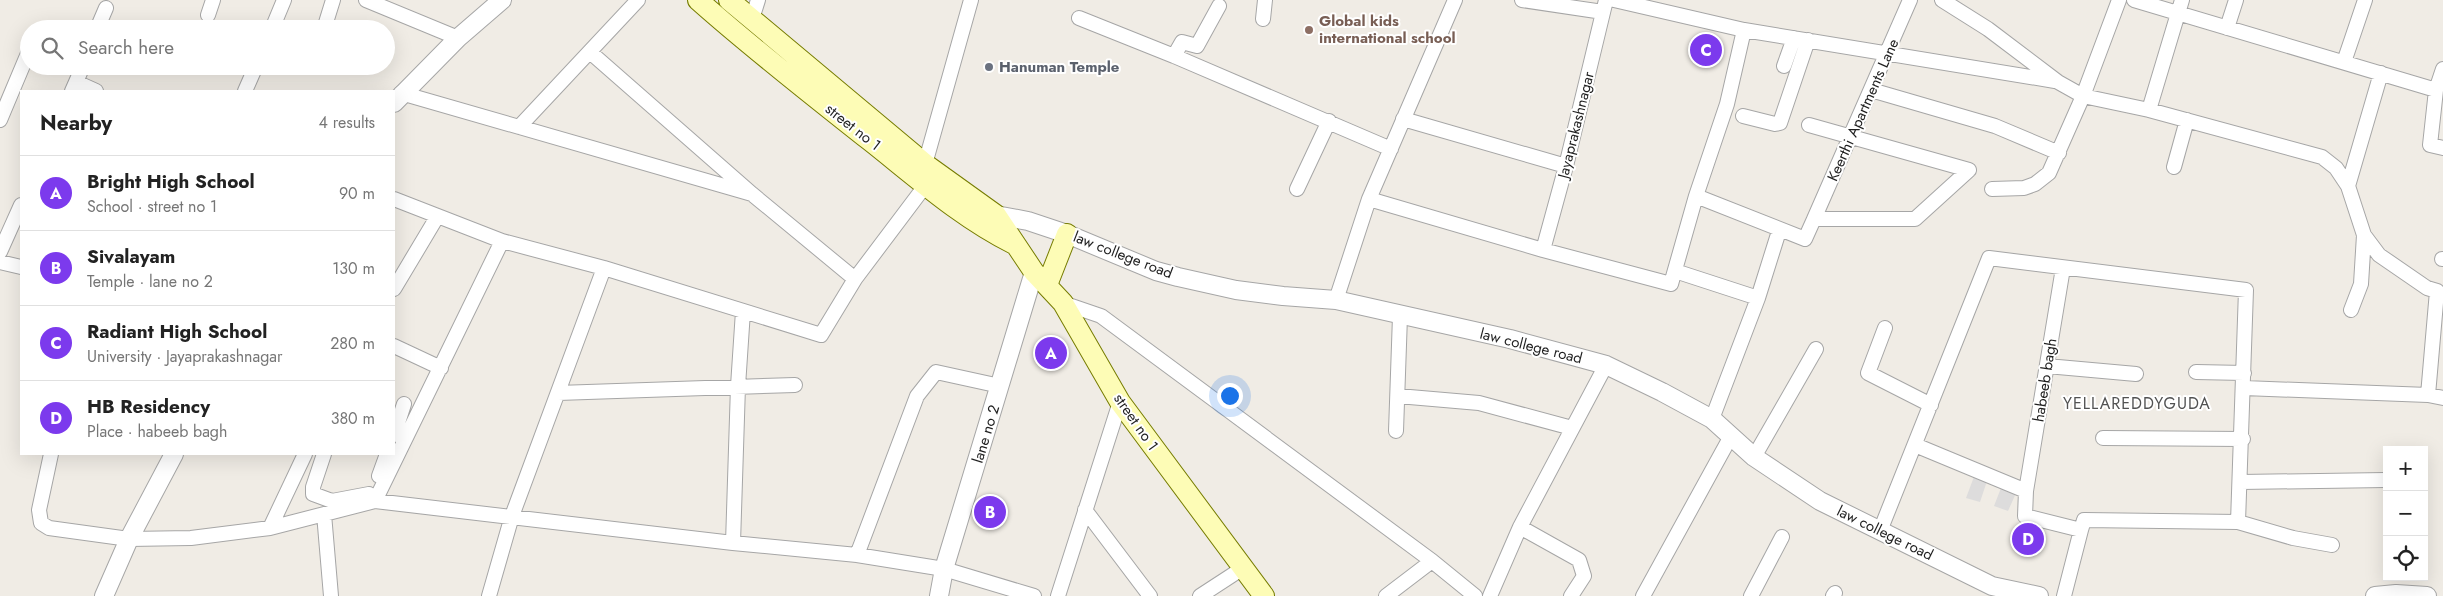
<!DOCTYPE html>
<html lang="en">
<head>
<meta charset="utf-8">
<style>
  :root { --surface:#fff; --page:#f2f2f2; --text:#222; --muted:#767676; --line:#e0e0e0; --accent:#7c3aed }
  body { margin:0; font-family:Jost,sans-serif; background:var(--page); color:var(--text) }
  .controls { position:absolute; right:15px; bottom:15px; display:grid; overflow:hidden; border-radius:0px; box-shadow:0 5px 20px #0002 }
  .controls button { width:45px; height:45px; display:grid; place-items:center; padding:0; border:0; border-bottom:1px solid var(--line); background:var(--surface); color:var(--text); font:25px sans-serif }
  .you { position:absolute; left:1229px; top:395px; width:18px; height:18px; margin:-12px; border:4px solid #fff; border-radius:50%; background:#1a73e8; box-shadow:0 0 0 8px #1a73e833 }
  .badge { display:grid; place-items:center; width:32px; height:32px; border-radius:50%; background:var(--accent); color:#fff; font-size:16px; font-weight:700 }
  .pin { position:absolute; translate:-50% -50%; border:2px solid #fff; box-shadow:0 1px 5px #0006 }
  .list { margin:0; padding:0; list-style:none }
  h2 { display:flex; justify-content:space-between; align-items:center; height:65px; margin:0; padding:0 20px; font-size:21px }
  h2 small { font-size:16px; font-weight:400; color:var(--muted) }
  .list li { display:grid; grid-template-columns:32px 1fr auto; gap:15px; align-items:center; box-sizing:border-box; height:75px; padding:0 20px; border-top:1px solid var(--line) }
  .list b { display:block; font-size:19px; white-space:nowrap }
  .list p { margin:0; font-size:16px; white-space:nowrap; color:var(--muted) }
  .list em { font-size:16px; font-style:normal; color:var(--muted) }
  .icon { flex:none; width:28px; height:28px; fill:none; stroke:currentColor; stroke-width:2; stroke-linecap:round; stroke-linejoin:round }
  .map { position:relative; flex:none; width:2443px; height:596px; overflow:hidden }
  .search { position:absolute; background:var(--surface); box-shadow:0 5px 20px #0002; left:20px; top:20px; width:375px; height:55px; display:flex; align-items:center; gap:12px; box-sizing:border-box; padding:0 18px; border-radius:28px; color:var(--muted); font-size:19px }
  .panel { position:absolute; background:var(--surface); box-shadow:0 5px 20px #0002; left:20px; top:90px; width:375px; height:365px; border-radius:0px }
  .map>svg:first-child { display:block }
  .residential { fill:#dddcdc }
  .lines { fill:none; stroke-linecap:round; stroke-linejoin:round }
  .minor-casing { stroke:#a6a6a6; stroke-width:16 }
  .tertiary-casing { stroke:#a6a6a6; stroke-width:20 }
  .secondary-casing { stroke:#767c00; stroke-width:22 }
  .minor { stroke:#fff; stroke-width:14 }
  .tertiary { stroke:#fff; stroke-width:18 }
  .secondary { stroke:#fdfcb6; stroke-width:20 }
  .education-dot { fill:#8d6e63; stroke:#fff; stroke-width:2 }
  .worship-dot { fill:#6b7280; stroke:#fff; stroke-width:2 }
  .labels { text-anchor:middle; stroke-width:4; stroke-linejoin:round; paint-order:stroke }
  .education-label { font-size:15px; font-weight:bold; fill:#785e54; stroke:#fff; text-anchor:start }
  .worship-label { font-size:15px; font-weight:bold; fill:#5b616d; stroke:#fff; text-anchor:start }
  .street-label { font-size:15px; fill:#1f1f1f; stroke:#fff }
  .neighbourhood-label { font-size:16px; letter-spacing:1px; fill:#525252; stroke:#fff }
</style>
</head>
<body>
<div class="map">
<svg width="2443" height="596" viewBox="0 0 2443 596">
  <rect width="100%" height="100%" fill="#f0ece5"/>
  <!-- residential -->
  <path class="residential" d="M 1975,474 L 1988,478 L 1980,502 L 1966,498 Z
    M 2001,488 L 2017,491 L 2008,511 L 1994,506 Z"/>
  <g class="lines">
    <!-- minor casing -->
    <g class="minor-casing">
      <path id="minor" d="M 366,0 L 458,38
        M 1522,0 L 1603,12
        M 1614,0 L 1744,30 L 2055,81
        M 1942,0 L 1988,29 L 2058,82 L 2083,96 L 2149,110 L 2322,157 L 2336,168 L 2348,186 L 2364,235 L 2379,255 L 2427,288 L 2437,291 L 2443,296
        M 2134,0 L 2436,90 L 2443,69
        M 208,15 L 213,0
        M 1079,18 L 1174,56 L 1391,149
        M 752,19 L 758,0
        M 1263,19 L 1265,0
        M 2227,28 L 2236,0
        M 97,29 L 106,8
        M 272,29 L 284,0
        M 324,29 L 333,0
        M 590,52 L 752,194 L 855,279
        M 1174,56 L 1182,42 L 1197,46 L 1219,6
        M 2344,62 L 2365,0
        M 1784,66 L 1794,38
        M 76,82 L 83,66
        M 1871,90 L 1995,126 L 2059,153
        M 2436,90 L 2430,145 L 2443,148
        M 72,91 L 76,82 L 96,91
        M 245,91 L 256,66
        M 401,93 L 752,194
        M 2149,110 L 2182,0
        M 1743,116 L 1775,124 L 1780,123 L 1808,40
        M 1403,119 L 1566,166
        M 0,120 L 29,51
        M 1809,125 L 1969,170
        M 519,127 L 638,0
        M 2174,167 L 2187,120
        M 921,169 L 925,164 L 971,0
        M 2348,186 L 2381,73
        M 1297,189 L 1329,121
        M 1992,189 L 2024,188 L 2035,184 L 2049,173 L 2083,96 L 2119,0
        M 1696,196 L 1805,239 L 1814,219 L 1915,219 L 1969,170
        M 394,199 L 502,241 L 604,268 L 821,335 L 855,279 L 925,186
        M 1369,199 L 1543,250 L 1671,284 L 1696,196 L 1727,104 L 1744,30
        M 1814,219 L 1910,0
        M 1543,250 L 1566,166 L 1606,0
        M 0,252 L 21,205
        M 2442,259 L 2443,259
        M 0,262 L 21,267
        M 1675,271 L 1758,298
        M 394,289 L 437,217
        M 1336,300 L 1369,199 L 1455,0
        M 1063,303 L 1101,316 L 1432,561 L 1475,596
        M 2351,310 L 2361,284 L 2364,235
        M 1885,328 L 1868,373 L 1931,405
        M 394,346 L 441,368
        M 2047,366 L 2136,374
        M 2196,372 L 2244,373
        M 2244,388 L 2428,395 L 2443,398
        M 558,393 L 795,385
        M 2428,395 L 2437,291
        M 1398,396 L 1479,403 L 1572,428
        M 1712,419 L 1758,298 L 1779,231
        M 1396,431 L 1400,316
        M 394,435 L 404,404
        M 2103,438 L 2243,439
        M 1915,445 L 2026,491 L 2025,516 L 2081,530 L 2084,520 L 2238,522 L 2293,538 L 2332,545
        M 51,454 L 39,510 L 41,523 L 49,528 L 129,539 L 191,538 L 270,528 L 375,501 L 733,543 L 857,555 L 944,569 L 1034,596
        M 324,454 L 313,487 L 313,494 L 332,501 L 369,494
        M 1754,457 L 1816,349
        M 379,476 L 387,454
        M 2241,482 L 2386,480
        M 2026,491 L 2063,268
        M 375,501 L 502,241
        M 1085,510 L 1150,596
        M 324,514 L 331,596
        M 1520,527 L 1579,560 L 1584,576 L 1571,596
        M 270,528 L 305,454
        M 1880,531 L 1989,258 L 2246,290 L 2238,522
        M 733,543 L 738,386 L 743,311
        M 857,555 L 917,396 L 936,372 L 1000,386
        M 489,596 L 512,516 L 604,268
        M 1058,596 L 1120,402
        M 1200,596 L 1243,568
        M 1386,596 L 1432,561
        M 1490,596 L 1520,527 L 1606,365
        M 1643,596 L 1731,436
        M 1751,596 L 1782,537
        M 1833,596 L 1835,593
        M 2064,596 L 2081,530"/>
    </g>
    <!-- tertiary casing -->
    <g class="tertiary-casing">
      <path id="tertiary" d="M 394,103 L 458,38 L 502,0
        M 988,223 L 996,215 L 1028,221 L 1067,234 L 1156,271 L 1178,277 L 1236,290 L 1283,296 L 1336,300 L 1510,339 L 1606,365 L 1662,392 L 1712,419 L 1754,457 L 1820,501 L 1992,586 L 2039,596
        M 104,596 L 129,539 L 174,454
        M 939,596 L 944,569 L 1034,272
        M 2375,596 L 2396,594 L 2427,596"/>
    </g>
    <!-- secondary casing -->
    <g class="secondary-casing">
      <path id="secondary" d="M 698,0 C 753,49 811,94 869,140 C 916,177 960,217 1014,244
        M 729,0 L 925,164 L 996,215 L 1034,272 L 1063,303 L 1120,402 L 1264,596
        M 1047,285 L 1067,234"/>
    </g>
    <!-- minor -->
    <use href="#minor" class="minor"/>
    <!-- tertiary -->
    <use href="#tertiary" class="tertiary"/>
    <!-- secondary -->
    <use href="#secondary" class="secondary"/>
  </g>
  <!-- markers -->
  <circle class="education-dot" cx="1309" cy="30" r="5"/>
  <circle class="worship-dot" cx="989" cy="67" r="5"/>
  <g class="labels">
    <!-- education labels -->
    <g class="education-label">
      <text x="1319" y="26">Global kids<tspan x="1319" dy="17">international school</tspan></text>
    </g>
    <!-- worship labels -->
    <g class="worship-label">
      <text x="999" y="72">Hanuman Temple</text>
    </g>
    <!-- street labels -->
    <g class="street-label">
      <text transform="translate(1863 110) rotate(-66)" y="5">Keerthi Apartments Lane</text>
      <text transform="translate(1576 125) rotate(-76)" y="5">Jayaprakashnagar</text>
      <text transform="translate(853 127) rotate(38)" y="5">street no 1</text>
      <text transform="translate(1123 255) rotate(21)" y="5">law college road</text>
      <text transform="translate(1531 346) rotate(14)" y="5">law college road</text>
      <text transform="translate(2045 380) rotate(-81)" y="5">habeeb bagh</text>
      <text transform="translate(1136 422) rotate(55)" y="5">street no 1</text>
      <text transform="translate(986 434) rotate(-73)" y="5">lane no 2</text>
      <text transform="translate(1885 533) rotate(26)" y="5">law college road</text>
    </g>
    <!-- neighbourhood labels -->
    <g class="neighbourhood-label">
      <text x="2137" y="409">YELLAREDDYGUDA</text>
    </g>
  </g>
</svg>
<div class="controls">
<button>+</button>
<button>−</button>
<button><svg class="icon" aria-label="locate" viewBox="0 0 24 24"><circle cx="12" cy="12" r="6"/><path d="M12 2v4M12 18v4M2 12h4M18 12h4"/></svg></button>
</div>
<div class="you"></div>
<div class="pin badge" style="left:1051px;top:353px">A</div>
<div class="pin badge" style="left:990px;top:512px">B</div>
<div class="pin badge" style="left:1706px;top:50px">C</div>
<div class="pin badge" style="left:2028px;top:539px">D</div>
<div class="search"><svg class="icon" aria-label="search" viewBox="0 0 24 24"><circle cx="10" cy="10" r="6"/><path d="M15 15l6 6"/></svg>Search here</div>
<section class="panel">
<h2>Nearby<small>4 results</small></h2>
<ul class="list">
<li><span class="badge">A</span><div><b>Bright High School</b><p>School · street no 1</p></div><em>90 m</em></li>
<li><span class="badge">B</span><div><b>Sivalayam</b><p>Temple · lane no 2</p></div><em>130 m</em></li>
<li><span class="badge">C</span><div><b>Radiant High School</b><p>University · Jayaprakashnagar</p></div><em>280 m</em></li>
<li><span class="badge">D</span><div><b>HB Residency</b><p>Place · habeeb bagh</p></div><em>380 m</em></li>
</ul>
</section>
</div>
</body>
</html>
